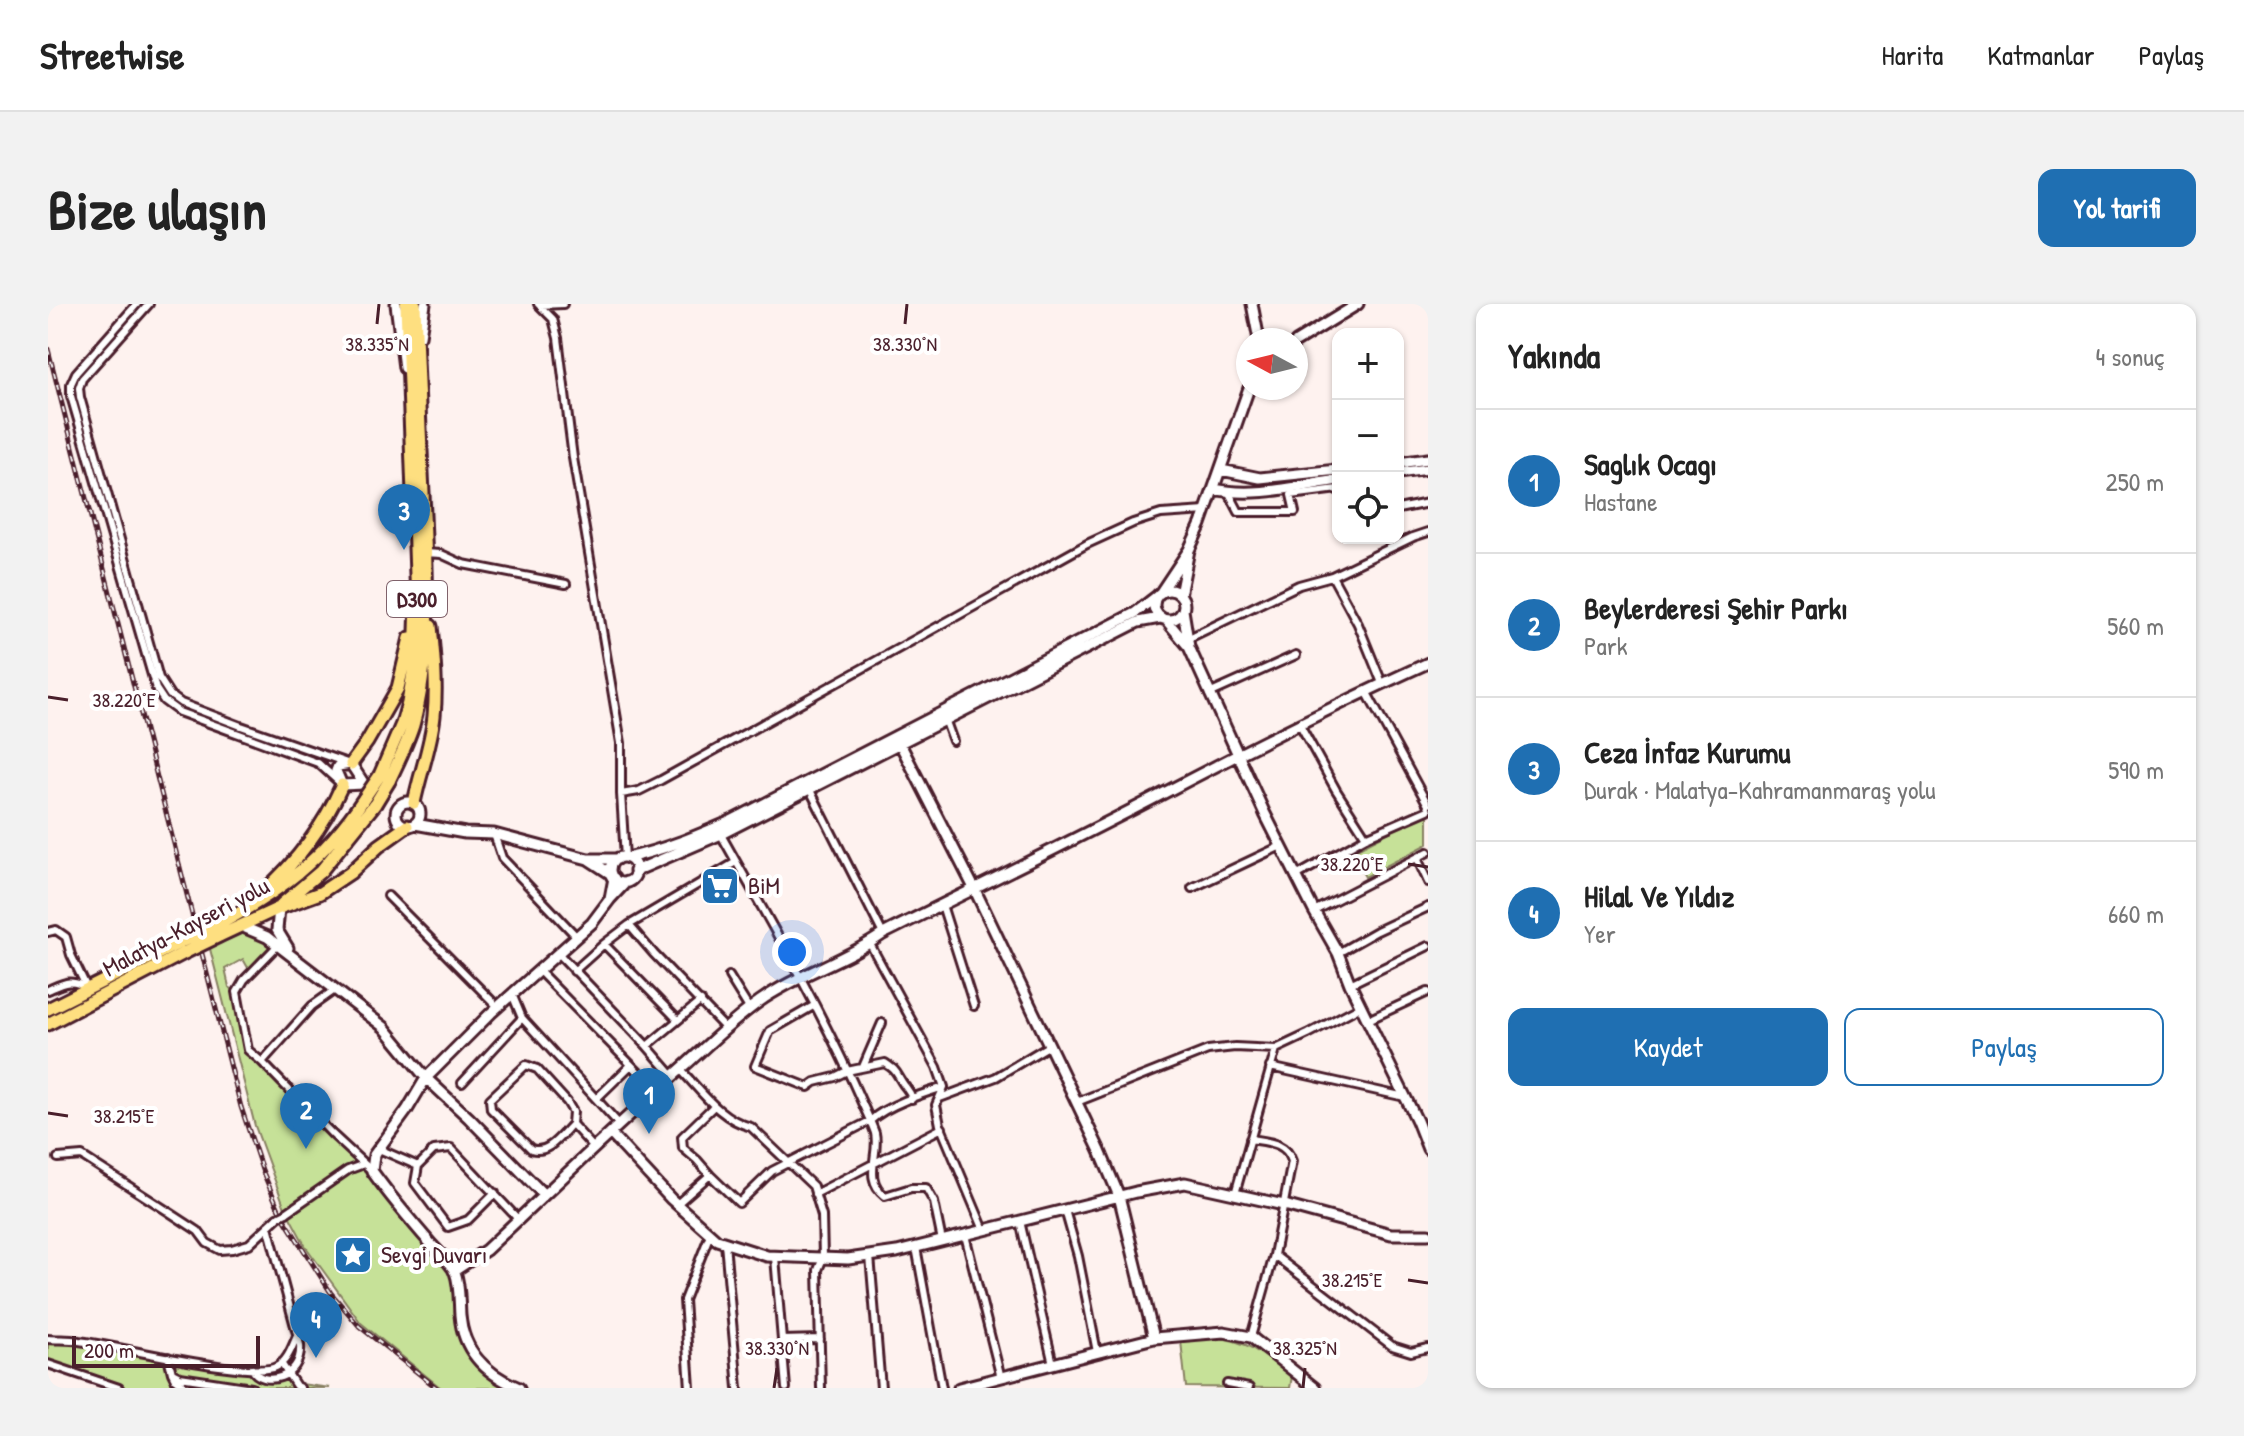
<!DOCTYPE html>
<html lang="tr">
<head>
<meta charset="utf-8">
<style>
  :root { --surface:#fff; --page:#f2f2f2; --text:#222; --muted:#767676; --line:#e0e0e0; --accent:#1f6fb2 }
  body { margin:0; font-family:"Patrick Hand",sans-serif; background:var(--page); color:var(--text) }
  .controls { position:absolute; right:24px; top:24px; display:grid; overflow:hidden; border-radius:16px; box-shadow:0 2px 6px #0004 }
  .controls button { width:72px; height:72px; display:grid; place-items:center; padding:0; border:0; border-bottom:2px solid var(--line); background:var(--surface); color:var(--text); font:40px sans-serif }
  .compass { position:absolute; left:1188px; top:24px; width:72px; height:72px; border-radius:50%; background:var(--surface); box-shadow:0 2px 6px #0004; rotate:277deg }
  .scale { position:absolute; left:24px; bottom:20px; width:188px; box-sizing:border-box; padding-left:8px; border:4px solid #4a1f2b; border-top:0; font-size:22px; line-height:28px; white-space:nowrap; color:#4a1f2b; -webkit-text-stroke:6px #fff; paint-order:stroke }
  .you { position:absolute; left:744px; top:648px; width:28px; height:28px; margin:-20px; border:6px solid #fff; border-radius:50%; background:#1a73e8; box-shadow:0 0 0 12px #1a73e833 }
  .badge { display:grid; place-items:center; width:52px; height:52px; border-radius:50%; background:var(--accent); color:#fff; font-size:26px; font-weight:700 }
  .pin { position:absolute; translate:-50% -66px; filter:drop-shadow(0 2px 4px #0008) }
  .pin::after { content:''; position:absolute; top:42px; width:28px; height:24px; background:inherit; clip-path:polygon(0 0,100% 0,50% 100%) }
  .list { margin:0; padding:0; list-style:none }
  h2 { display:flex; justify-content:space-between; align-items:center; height:104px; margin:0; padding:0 32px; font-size:34px }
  h2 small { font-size:26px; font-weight:400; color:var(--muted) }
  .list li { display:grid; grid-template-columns:52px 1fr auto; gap:24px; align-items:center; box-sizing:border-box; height:144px; padding:0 32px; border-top:2px solid var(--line) }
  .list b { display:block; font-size:30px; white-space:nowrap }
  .list p { margin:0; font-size:26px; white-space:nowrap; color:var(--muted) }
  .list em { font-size:26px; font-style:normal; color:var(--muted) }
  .actions { display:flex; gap:16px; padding:24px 32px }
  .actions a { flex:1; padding:18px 0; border:2px solid var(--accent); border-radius:16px; text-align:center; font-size:28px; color:var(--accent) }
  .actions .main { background:var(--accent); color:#fff }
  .icon { flex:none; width:44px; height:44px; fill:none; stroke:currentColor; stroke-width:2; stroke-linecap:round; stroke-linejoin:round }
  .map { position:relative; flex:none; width:1380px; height:1084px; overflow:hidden; border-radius:16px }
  header { display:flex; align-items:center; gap:48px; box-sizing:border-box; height:112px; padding:0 40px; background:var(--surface); border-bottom:2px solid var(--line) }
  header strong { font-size:38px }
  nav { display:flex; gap:44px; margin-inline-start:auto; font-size:28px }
  .intro { display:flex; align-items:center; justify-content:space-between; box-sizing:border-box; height:192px; padding:0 48px }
  h1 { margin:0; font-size:56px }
  .button { padding:20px 36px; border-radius:16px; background:var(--accent); color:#fff; font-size:28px; font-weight:700 }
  main { display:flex; gap:48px; padding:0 48px }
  aside { flex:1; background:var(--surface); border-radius:16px; box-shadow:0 2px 6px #0004 }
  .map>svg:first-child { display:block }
  .green { fill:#c6e198; stroke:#888062; stroke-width:2 }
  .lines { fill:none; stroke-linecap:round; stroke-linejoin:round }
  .street-casing { stroke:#4a1f2b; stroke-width:12 }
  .secondary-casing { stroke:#4a1f2b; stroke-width:15 }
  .highway-casing { stroke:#4a1f2b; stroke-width:17 }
  .street { stroke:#fff; stroke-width:6 }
  .secondary { stroke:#fff; stroke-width:9 }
  .highway { stroke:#fedf80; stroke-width:11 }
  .rail-casing { stroke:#4a1f2b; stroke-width:5 }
  .rail { stroke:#fff; stroke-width:2; stroke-dasharray:6; stroke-linecap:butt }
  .street-bridge-casing { stroke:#4a1f2b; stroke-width:12; stroke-linecap:butt }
  .highway-bridge-casing { stroke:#4a1f2b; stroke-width:17; stroke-linecap:butt }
  .street-bridge { stroke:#fff; stroke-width:6 }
  .highway-bridge { stroke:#fedf80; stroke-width:11 }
  .ticks { fill:none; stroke:#4a1f2b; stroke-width:3 }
  .labels { text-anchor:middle; stroke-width:8; stroke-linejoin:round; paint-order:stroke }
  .shield { fill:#fff; stroke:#80626b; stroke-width:2 }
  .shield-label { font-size:22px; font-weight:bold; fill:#4a1f2b }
  .poi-label { font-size:24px; fill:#4a1f2b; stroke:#fff; text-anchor:start }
  .street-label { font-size:24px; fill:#4a1f2b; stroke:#fff }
  .ticks-label { font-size:20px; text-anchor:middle; fill:#4a1f2b; stroke:#fff; stroke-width:8; stroke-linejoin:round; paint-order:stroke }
</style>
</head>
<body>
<header>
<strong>Streetwise</strong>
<nav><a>Harita</a><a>Katmanlar</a><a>Paylaş</a></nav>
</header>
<div class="intro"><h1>Bize ulaşın</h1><a class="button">Yol tarifi</a></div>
<main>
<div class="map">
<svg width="1380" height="1084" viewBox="0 0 1380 1084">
  <rect width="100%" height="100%" fill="#fef2ef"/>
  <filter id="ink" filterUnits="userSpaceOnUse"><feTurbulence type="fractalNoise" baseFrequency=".0125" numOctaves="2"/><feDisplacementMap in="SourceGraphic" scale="16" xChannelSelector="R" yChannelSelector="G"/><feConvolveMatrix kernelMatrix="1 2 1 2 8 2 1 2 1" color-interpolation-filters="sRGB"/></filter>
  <g filter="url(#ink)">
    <!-- green -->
    <path class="green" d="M 1378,509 L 1380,513 L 1380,540 L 1317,573 L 1303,548 Z
      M 193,622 L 230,641 L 203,669 L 195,655 L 177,665 L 181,683 L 189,688 L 200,746 L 324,867 L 406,967 L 423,1047 L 471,1084 L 393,1084 L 313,1019 L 258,943 L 237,904 L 207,822 L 160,637 Z
      M 1153,1033 C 1197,1033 1210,1047 1244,1072 L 1242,1084 L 1138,1083 L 1133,1037 Z
      M 0,1035 L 204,1065 L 223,1077 L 237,1074 L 241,1071 L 253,1080 L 282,1084 L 72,1084 L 0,1060 Z"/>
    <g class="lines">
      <!-- street casing -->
      <g class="street-casing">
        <path id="street" d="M 89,0 L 28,69 L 23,80 L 23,92 L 108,385 L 116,397 L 131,408 L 270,459 L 292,479
          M 101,0 L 34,75 L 31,84 L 32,93 L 111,374 L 122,391 L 133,399 L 193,422 L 299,459
          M 490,0 L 505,15 L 510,34 L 525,154 L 573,439 L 573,490 L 577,554
          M 492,1 L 515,0
          M 1181,189 L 1191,208 L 1247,208 L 1243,191 L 1290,185
          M 1350,205 L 1380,199
          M 377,249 L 393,250 L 415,260 L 518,280
          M 1139,335 L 1251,281 L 1284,272
          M 1334,379 L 1310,320 L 1284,272 L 1365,233 L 1380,228
          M 1318,387 L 1380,501
          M 1161,390 L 1248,351
          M 897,415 L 905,437
          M 1251,419 L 1288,486 L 1318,533
          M 761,484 L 835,630
          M 573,490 L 591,487 L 613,476 L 1039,240 L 1085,219 L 1113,210 L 1158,207
          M 672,529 C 722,618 774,707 815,801 C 819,810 824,820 827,829 C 832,852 814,874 837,892 L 863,884 L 878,884 L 886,898 L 894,937
          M 446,530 L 454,554 L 529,633
          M 1369,554 L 1380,578
          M 1248,572 L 1318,533 L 1380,506
          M 1144,584 L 1233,542
          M 340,592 L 450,703
          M 894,601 L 926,702
          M 1266,607 L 1380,548
          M 581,621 L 606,650 L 678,725
          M 0,628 L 8,626 L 18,633 L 23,651 L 39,684
          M 556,640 L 630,716
          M 822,640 L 889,763 L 896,783 L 888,801 L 892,821 L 936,926
          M 1290,649 L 1329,627 L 1380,603
          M 511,650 L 599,742 L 625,772
          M 491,667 L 608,786
          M 526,667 L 556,640 L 581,621 L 688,558
          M 681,672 L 702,706
          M 1302,680 L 1380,642
          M 288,685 L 264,702 L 214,758 L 284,830 L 324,867
          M 0,686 C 16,679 23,674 39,684
          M 464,690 L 474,714 L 571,820
          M 767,701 L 722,727 L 707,762 L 760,783 L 767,778 L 787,773 L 799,767 L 837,759 C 849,767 847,767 854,778 C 858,785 862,786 864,795
          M 1320,716 L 1380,688
          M 599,742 L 653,697
          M 214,758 L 200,746 L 189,688 L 196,676 L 230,641
          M 815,763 L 834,719
          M 1222,763 L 1357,793
          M 632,765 C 654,788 672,815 703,823 L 765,882 L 774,912 L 775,954 L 770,966 L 773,1084
          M 414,779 L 474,714
          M 892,794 L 948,773 L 1002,741
          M 548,795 L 583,761
          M 1029,798 L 1160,746 L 1187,743 L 1228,745 L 1260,730 L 1313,702
          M 524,820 C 513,831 500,851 483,845 L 443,805 L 442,795 L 478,761 L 489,765 L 519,798 L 525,808 L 524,820 L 546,844
          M 1202,835 C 1220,838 1238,838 1244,857 L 1226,951 L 1344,1042 L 1363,1048 L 1380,1044
          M 331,845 L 370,862 L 386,846 L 403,844 L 470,915
          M 10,854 L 34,852 L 121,908 L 150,927 L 159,939 L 172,946 L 184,945 L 201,940 L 230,913
          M 370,862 L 367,879 L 400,923 L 420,916 L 447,889
          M 662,871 L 649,856 L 635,844 L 634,833 L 666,802
          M 767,890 L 894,824
          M 1187,890 L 1228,745
          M 629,900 L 662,871 L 691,899 L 724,867 L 822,817 C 839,801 874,790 896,783
          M 1017,906 L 1030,952 L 1049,1048
          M 238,909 L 300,866 L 316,860
          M 972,917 L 1005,1060
          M 917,931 L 953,1074
          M 677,939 L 690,1084
          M 868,943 L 894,1084
          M 822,952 L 833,1084
          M 727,953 L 738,1084
          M 1203,1033 L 1226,951
          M 0,1035 C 10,1036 21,1035 31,1037 C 66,1041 204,1075 228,1063 C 240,1057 244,1043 249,1032
          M 734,1036 L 772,1035
          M 120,1053 L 124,1069 L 132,1073 L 204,1084
          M 233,1059 L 248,1082 L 252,1084
          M 0,1060 L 71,1084
          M 204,1065 C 214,1084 255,1075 252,1041 L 220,922
          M 124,1069 L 127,1075 L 140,1084
          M 1179,1080 L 1201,1084
          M 642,1084 L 636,996 L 662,930"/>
      </g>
      <!-- secondary casing -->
      <g class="secondary-casing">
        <path id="secondary" d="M 348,0 L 356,64
          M 1204,0 L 1211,36
          M 372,32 L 377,0
          M 1248,38 L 1310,0
          M 1350,159 L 1380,155
          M 1173,166 L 1212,174 L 1290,166
          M 1350,169 L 1380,165
          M 1166,185 C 1206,194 1250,182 1290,176
          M 1141,246 L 1153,220 L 1201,84
          M1106 301a15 15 0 1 1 30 0a15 15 0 1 1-30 0Z
          M 1113,288 L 1141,246 L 1132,291
          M 1119,317 L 1141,343 L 1135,306
          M 1141,343 L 1217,510 L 1266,607 L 1290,649 L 1302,680 L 1369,817 L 1380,845
          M 848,432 L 926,584 L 1052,847 L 1071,892 L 1106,1034
          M 303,460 L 316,480 L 294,481 L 288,467 L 290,462 Z
          M348 510a12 12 0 1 1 24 0a12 12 0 1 1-24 0Z
          M 367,520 L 417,529 L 446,530 L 540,555
          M562 566a13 13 0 1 1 26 0a13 13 0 1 1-26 0Z
          M 579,554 C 616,546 648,532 683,517 L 1087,309 L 1109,292
          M 587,567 L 673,530 L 1090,318 L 1112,314
          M 563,570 L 540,555 L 569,555
          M 566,574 L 562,595 L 578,578
          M 231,604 L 229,626 L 240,644
          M 193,622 L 219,633 L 336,723 L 378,774 L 421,814 L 496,891
          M 562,829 L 623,895 L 669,936 L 719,952 L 800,955 L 849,948 L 1088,888 L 1137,879 L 1240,902 L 1343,930 L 1380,930
          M 406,967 L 438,946 C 500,888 561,828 625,772 C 654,747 681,719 712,697 C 750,670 797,657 835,630 C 929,583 1025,537 1118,488 C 1204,443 1291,399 1380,359
          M 471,1084 C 438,1070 415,1048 412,1011 C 411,998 412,981 407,968 C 402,958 390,948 383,940 C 362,916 342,892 324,867 L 326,851 L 359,806 L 378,774 L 443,709 L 544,619 L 562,595
          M 911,1084 L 1106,1034 L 1176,1028 L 1203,1033 L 1267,1084"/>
      </g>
      <!-- highway casing -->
      <g class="highway-casing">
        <path id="highway" d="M 303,460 L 319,438 L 350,384 L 362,334
          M 332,471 L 354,420 L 360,399 L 367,357 L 369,298 L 358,0
          M 341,477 C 350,458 359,440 365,421 C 385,353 378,260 375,189 C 372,126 369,63 367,0
          M 366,499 C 372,469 383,442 386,412 C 389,382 386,352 383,322
          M 214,589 C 249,558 275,524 294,481
          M 234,600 L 273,567 L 327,500
          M 166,623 C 231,589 276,555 317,493
          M 171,632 L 231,604 L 272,589 L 302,569 L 331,542 L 359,522
          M 0,705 L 135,637
          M 0,720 L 138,648"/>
      </g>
      <!-- street -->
      <use href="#street" class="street"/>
      <!-- secondary -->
      <use href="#secondary" class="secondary"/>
      <!-- highway -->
      <use href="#highway" class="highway"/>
      <!-- rail casing -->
      <g class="rail-casing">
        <path id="rail" d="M 0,45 L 193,803 L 214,866 L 233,910 L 283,989 L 311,1022 L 389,1084"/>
      </g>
      <!-- rail -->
      <use href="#rail" class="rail"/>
      <!-- street-bridge casing -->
      <g class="street-bridge-casing">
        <path id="street-bridge" d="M 230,913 L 238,909"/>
      </g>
      <!-- highway-bridge casing -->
      <g class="highway-bridge-casing">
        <path id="highway-bridge" d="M 317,493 L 332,471
          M 327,500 L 341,477
          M 135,637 L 166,623
          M 138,648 L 171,632"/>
      </g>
      <!-- street-bridge -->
      <use href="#street-bridge" class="street-bridge"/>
      <!-- highway-bridge -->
      <use href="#highway-bridge" class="highway-bridge"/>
    </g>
  </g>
  <!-- ticks -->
  <path class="ticks" d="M 329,20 L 331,0M 857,20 L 859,0M 0,393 L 20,396M 1360,560 L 1380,563M 0,809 L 20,812M 1360,976 L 1380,979M 726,1084 L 729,1064M 1255,1084 L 1257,1064"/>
  <!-- icons -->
  <defs>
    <g id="supermarket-square" transform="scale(2)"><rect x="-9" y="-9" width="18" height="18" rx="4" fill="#1f6fb2" stroke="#fff"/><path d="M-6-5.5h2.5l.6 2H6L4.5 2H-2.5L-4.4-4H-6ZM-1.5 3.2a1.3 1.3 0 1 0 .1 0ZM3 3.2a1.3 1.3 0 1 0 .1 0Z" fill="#fff"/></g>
    <g id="sight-square" transform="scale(2)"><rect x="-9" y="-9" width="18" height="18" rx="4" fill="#1f6fb2" stroke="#fff"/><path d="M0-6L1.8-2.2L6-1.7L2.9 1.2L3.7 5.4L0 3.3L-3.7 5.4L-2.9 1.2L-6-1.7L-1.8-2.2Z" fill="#fff"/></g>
  </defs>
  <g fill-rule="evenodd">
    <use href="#supermarket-square" x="672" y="582"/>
    <use href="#sight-square" x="305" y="951"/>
  </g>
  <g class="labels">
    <!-- shield labels -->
    <rect class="shield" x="339" y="277" width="60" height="36" rx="6"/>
    <g class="shield-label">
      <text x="369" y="303">D300</text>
    </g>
    <!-- poi labels -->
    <g class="poi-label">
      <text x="700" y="590">BiM</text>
      <text x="333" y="959">Sevgi Duvarı</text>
    </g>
    <!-- street labels -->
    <g class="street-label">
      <text transform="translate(138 623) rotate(-28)" y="8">Malatya-Kayseri yolu</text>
    </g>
  </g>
  <g class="ticks-label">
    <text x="329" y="47">38.335°N</text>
    <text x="857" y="47">38.330°N</text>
    <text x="76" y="403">38.220°E</text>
    <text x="1304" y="567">38.220°E</text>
    <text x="76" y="819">38.215°E</text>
    <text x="1304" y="983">38.215°E</text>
    <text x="729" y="1051">38.330°N</text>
    <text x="1257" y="1051">38.325°N</text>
  </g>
</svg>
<div class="controls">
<button>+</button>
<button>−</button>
<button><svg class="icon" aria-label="locate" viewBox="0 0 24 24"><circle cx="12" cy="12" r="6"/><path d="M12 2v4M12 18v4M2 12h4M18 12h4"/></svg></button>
</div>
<svg class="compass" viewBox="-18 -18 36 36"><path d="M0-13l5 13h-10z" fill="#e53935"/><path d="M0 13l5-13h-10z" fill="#767676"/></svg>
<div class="scale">200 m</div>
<div class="you"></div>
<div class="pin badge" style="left:601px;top:830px">1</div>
<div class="pin badge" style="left:258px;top:845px">2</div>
<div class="pin badge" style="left:356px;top:246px">3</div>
<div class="pin badge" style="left:268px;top:1054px">4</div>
</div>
<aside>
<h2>Yakında<small>4 sonuç</small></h2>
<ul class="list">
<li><span class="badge">1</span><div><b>Saglık Ocagı</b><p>Hastane</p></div><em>250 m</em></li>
<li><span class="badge">2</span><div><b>Beylerderesi Şehir Parkı</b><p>Park</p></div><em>560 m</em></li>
<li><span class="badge">3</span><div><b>Ceza İnfaz Kurumu</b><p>Durak · Malatya-Kahramanmaraş yolu</p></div><em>590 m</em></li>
<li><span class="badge">4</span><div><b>Hilal Ve Yıldız</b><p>Yer</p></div><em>660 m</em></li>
</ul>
<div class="actions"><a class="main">Kaydet</a><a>Paylaş</a></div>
</aside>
</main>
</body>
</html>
